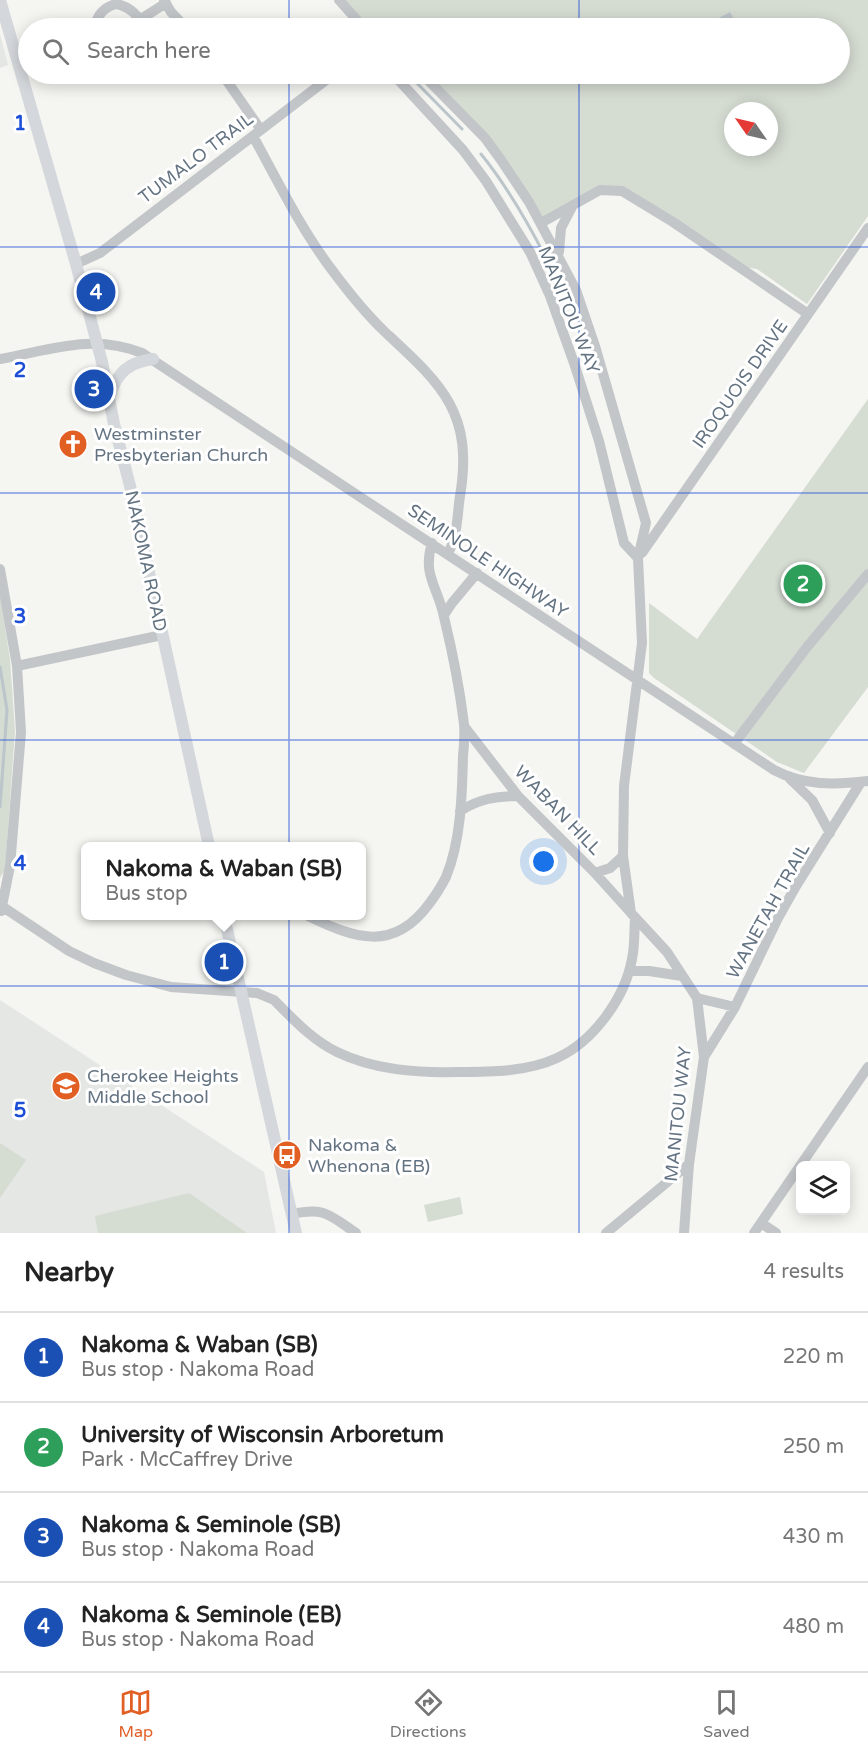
<!DOCTYPE html>
<html lang="en">
<head>
<meta charset="utf-8">
<style>
  :root { --surface:#fff; --page:#f6f6f6; --text:#222; --muted:#767676; --line:#e0e0e0; --accent:#e25f24 }
  body { margin:0; font-family:"Varela Round",sans-serif; background:var(--page); color:var(--text) }
  .controls { position:absolute; right:18px; bottom:18px; display:grid; overflow:hidden; border-radius:9px; box-shadow:0 3px 15px #0003 }
  .controls button { width:54px; height:54px; display:grid; place-items:center; padding:0; border:0; border-bottom:2px solid var(--line); background:var(--surface); color:var(--text); font:30px sans-serif }
  .compass { position:absolute; left:724px; top:102px; width:54px; height:54px; border-radius:50%; background:var(--surface); box-shadow:0 3px 15px #0003; rotate:304deg }
  .you { position:absolute; left:544px; top:862px; width:21px; height:21px; margin:-15px; border:4px solid #fff; border-radius:50%; background:#1a73e8; box-shadow:0 0 0 9px #1a73e833 }
  .badge { display:grid; place-items:center; width:39px; height:39px; border-radius:50%; background:var(--accent); color:#fff; font-size:20px; font-weight:700 }
  .pin { position:absolute; translate:-50% -50%; border:3px solid #fff; box-shadow:0 2px 6px #0006 }
  .popup { position:absolute; left:81px; top:842px; width:285px; height:78px; box-sizing:border-box; display:grid; place-content:center; border-radius:9px; background:var(--surface); filter:drop-shadow(0 2px 4px #0005); font-size:20px; white-space:nowrap; color:var(--muted) }
  .popup b { font-size:22px; color:var(--text) }
  .popup::after { content:''; position:absolute; left:50%; top:100%; margin-left:-12px; border:12px solid transparent; border-top-color:var(--surface) }
  .list { margin:0; padding:0; list-style:none }
  h2 { display:flex; justify-content:space-between; align-items:center; height:78px; margin:0; padding:0 24px; font-size:26px }
  h2 small { font-size:20px; font-weight:400; color:var(--muted) }
  .list li { display:grid; grid-template-columns:39px 1fr auto; gap:18px; align-items:center; box-sizing:border-box; height:90px; padding:0 24px; border-top:2px solid var(--line) }
  .list b { display:block; font-size:22px; white-space:nowrap }
  .list p { margin:0; font-size:20px; white-space:nowrap; color:var(--muted) }
  .list em { font-size:20px; font-style:normal; color:var(--muted) }
  .icon { flex:none; width:33px; height:33px; fill:none; stroke:currentColor; stroke-width:2; stroke-linecap:round; stroke-linejoin:round }
  .map { position:relative; flex:none; width:868px; height:1233px; overflow:hidden }
  .search { position:absolute; background:var(--surface); box-shadow:0 3px 15px #0003; left:18px; right:18px; top:18px; height:66px; display:flex; align-items:center; gap:15px; box-sizing:border-box; padding:0 21px; border-radius:33px; color:var(--muted); font-size:22px }
  .sheet { height:438px; background:var(--surface) }
  nav { display:flex; justify-content:space-around; align-items:center; box-sizing:border-box; height:84px; border-top:2px solid var(--line); background:var(--surface); font-size:16px; color:var(--muted) }
  nav a { display:grid; justify-items:center; gap:3px }
  nav .on { color:var(--accent) }
  .map>svg:first-child { display:block }
  .built { fill:#e5e7e5 }
  .green { fill:#d5dcd2; fill-rule:evenodd }
  .water { fill:#bbc5ca }
  .lines { fill:none; stroke-linecap:round; stroke-linejoin:round }
  .stream { stroke:#bbc5ca; stroke-width:3 }
  .minor { stroke:#c2c6c9; stroke-width:10 }
  .major { stroke:#d4d8dc; stroke-width:12 }
  .grid { fill:none; stroke:#1d4ed8; stroke-width:1.5; stroke-opacity:0.55 }
  .labels { text-anchor:middle; stroke-width:6; stroke-linejoin:round; paint-order:stroke }
  .street-label { font-size:18px; fill:#647382; stroke:#fff }
  .poi-label { font-size:18px; fill:#647382; stroke:#fff; text-anchor:start }
  .grid-label { font-size:20px; text-anchor:middle; font-weight:bold; fill:#1d4ed8; stroke:#fff; stroke-width:6; stroke-linejoin:round; paint-order:stroke }
</style>
</head>
<body>
<div class="map">
<svg width="868" height="1233" viewBox="0 0 868 1233">
  <rect width="100%" height="100%" fill="#f5f5f1"/>
  <!-- built -->
  <path class="built" d="M 0,34 L 8,65 L 0,68 Z
    M 0,1000 L 264,1172 L 276,1233 L 0,1233 Z"/>
  <!-- green -->
  <path class="green" d="M 339,0 L 868,0 L 868,216 L 807,304 L 757,269 L 738,266 L 613,189 L 541,223 L 501,160 L 422,74 L 840,74 L 840,28 L 364,28 ZM 733,111 L 769,111 L 769,147 L 733,147 Z
    M 868,399 L 868,687 L 804,773 L 777,762 L 654,678 L 649,673 L 649,603 L 697,639 Z
    M 0,596 L 10,659 L 15,731 L 5,870 L 0,878 Z
    M 0,1143 L 26,1160 L 0,1198 Z
    M 189,1193 L 247,1233 L 98,1233 L 95,1216 Z
    M 460,1197 L 463,1214 L 428,1222 L 424,1205 Z"/>
  <!-- water -->
  <path class="water" d="M 730,12 L 739,28 L 700,28 Z"/>
  <g class="lines">
    <!-- stream -->
    <path class="stream" d="M 408,74 L 462,129
      M 481,154 C 511,191 534,233 555,276
      M 0,667 L 7,710 L 0,807"/>
    <!-- minor -->
    <path class="minor" d="M 164,0 L 171,12 L 186,28
      M 339,0 L 364,28
      M 141,19 L 166,3
      M 95,28 C 96,16 104,7 116,4 C 129,6 140,16 143,28
      M 222,74 L 261,130
      M 393,74 L 463,150 L 486,181 L 530,252 L 550,296 L 574,363 L 599,441 L 624,543 L 638,558
      M 422,74 L 485,138 L 501,160 L 529,202 L 576,290 L 595,346 L 646,523 L 638,558 L 642,643 L 624,786 L 623,856 L 631,913 L 667,952 L 697,998 L 704,1057 L 689,1164 L 684,1233
      M 253,136 C 277,180 299,225 329,266 C 346,289 364,312 385,332 C 441,384 474,412 460,496 C 457,515 458,536 448,553
      M 541,223 L 600,190 L 622,191 L 673,222 L 808,314
      M 559,252 L 561,228 L 573,205
      M 76,264 L 100,253 L 334,74
      M 0,359 C 50,350 93,333 142,353 L 774,770 C 804,786 835,785 868,781
      M 642,553 L 868,228
      M 0,569 L 17,666 L 21,732 L 10,866 L 1,911
      M 444,615 L 452,603 L 477,573
      M 17,666 L 162,635
      M 464,726 L 518,796 L 595,873 L 631,913
      M 734,744 L 807,647 L 868,574
      M 790,779 L 812,800 L 830,833
      M 460,811 C 479,799 496,796 518,796
      M 595,873 L 610,868 L 623,856
      M 0,905 L 69,951 L 94,963 L 126,975 L 171,987 L 257,993 L 274,1000 C 293,1019 312,1040 337,1052 C 374,1070 417,1073 458,1072 C 490,1072 527,1072 557,1058 C 593,1042 625,998 632,959 C 635,946 634,932 635,918
      M 308,916 C 354,938 393,953 429,904 C 435,896 441,887 446,877 C 461,841 462,796 463,756 C 464,746 465,735 464,724 C 460,691 452,650 444,617 C 438,587 422,575 432,543
      M 629,971 L 649,971 L 682,976
      M 697,998 L 735,1007
      M 704,1057 L 735,1007 L 778,918 L 796,886 L 861,782
      M 292,1214 C 326,1207 329,1215 356,1233
      M 761,1223 L 776,1233
      M 606,1233 L 689,1164
      M 754,1233 L 868,1067"/>
    <!-- major -->
    <path class="major" d="M 0,0 L 76,264 L 102,362 L 114,424 L 130,486 L 209,846
      M 109,396 C 118,372 127,363 153,359
      M 224,916 L 296,1233"/>
  </g>
  <!-- grid -->
  <path class="grid" d="M 289,0 L 289,28M 579,0 L 579,28M 289,74 L 289,1233M 579,74 L 579,1233M 0,247 L 868,247M 0,493 L 868,493M 0,740 L 868,740M 0,986 L 868,986"/>
  <!-- icons -->
  <defs>
    <g id="church-disc" transform="scale(1.5)"><circle r="9.5" fill="#e25f24" stroke="#fff"/><path d="M-1.2-6h2.4v3.5h3.3v2.4h-3.3V6h-2.4V-.1h-3.3v-2.4h3.3Z" fill="#fff"/></g>
    <g id="school-disc" transform="scale(1.5)"><circle r="9.5" fill="#e25f24" stroke="#fff"/><path d="M0-5L7-2L0 1L-7-2ZM-4 1L0 2.5L4 1V4Q0 6-4 4Z" fill="#fff"/></g>
    <g id="bus-disc" transform="scale(1.5)"><circle r="9.5" fill="#e25f24" stroke="#fff"/><path d="M-5-6H5V4H4V6H2V4H-2V6H-4V4H-5ZM-3.5-4V0h7V-4ZM-3.5 1.2v1.5H-2V1.2ZM2 1.2v1.5H3.5V1.2Z" fill="#fff"/></g>
  </defs>
  <g fill-rule="evenodd">
    <use href="#church-disc" x="73" y="444"/>
    <use href="#school-disc" x="66" y="1086"/>
    <use href="#bus-disc" x="287" y="1155"/>
  </g>
  <g class="labels">
    <!-- street labels -->
    <g class="street-label">
      <text transform="translate(196 158) rotate(-37)" y="6">TUMALO TRAIL</text>
      <text transform="translate(569 310) rotate(68)" y="6">MANITOU WAY</text>
      <text transform="translate(740 384) rotate(-55)" y="6">IROQUOIS DRIVE</text>
      <text transform="translate(146 561) rotate(78)" y="6">NAKOMA ROAD</text>
      <text transform="translate(488 561) rotate(34)" y="6">SEMINOLE HIGHWAY</text>
      <text transform="translate(558 810) rotate(46)" y="6">WABAN HILL</text>
      <text transform="translate(768 911) rotate(-61)" y="6">WANETAH TRAIL</text>
      <text transform="translate(678 1114) rotate(-84)" y="6">MANITOU WAY</text>
    </g>
    <!-- poi labels -->
    <g class="poi-label">
      <text x="94" y="440">Westminster<tspan x="94" dy="21">Presbyterian Church</tspan></text>
      <text x="87" y="1082">Cherokee Heights<tspan x="87" dy="21">Middle School</tspan></text>
      <text x="308" y="1151">Nakoma &amp;<tspan x="308" dy="21">Whenona (EB)</tspan></text>
    </g>
  </g>
  <g class="grid-label">
    <text x="20" y="130">1</text>
    <text x="20" y="377">2</text>
    <text x="20" y="623">3</text>
    <text x="20" y="870">4</text>
    <text x="20" y="1117">5</text>
  </g>
</svg>
<div class="controls">
<button><svg class="icon" aria-label="layers" viewBox="0 0 24 24"><path d="M12 4l9 5-9 5-9-5zM3 14l9 5 9-5"/></svg></button>
</div>
<svg class="compass" viewBox="-18 -18 36 36"><path d="M0-13l5 13h-10z" fill="#e53935"/><path d="M0 13l5-13h-10z" fill="#767676"/></svg>
<div class="you"></div>
<div class="pin badge" style="left:224px;top:962px;background:#1a4fb4">1</div>
<div class="popup"><b>Nakoma &amp; Waban (SB)</b>Bus stop</div>
<div class="pin badge" style="left:803px;top:584px;background:#2e9e5b">2</div>
<div class="pin badge" style="left:94px;top:389px;background:#1a4fb4">3</div>
<div class="pin badge" style="left:96px;top:292px;background:#1a4fb4">4</div>
<div class="search"><svg class="icon" aria-label="search" viewBox="0 0 24 24"><circle cx="10" cy="10" r="6"/><path d="M15 15l6 6"/></svg>Search here</div>
</div>
<section class="sheet">
<h2>Nearby<small>4 results</small></h2>
<ul class="list">
<li><span class="badge" style="background:#1a4fb4">1</span><div><b>Nakoma &amp; Waban (SB)</b><p>Bus stop · Nakoma Road</p></div><em>220 m</em></li>
<li><span class="badge" style="background:#2e9e5b">2</span><div><b>University of Wisconsin Arboretum</b><p>Park · McCaffrey Drive</p></div><em>250 m</em></li>
<li><span class="badge" style="background:#1a4fb4">3</span><div><b>Nakoma &amp; Seminole (SB)</b><p>Bus stop · Nakoma Road</p></div><em>430 m</em></li>
<li><span class="badge" style="background:#1a4fb4">4</span><div><b>Nakoma &amp; Seminole (EB)</b><p>Bus stop · Nakoma Road</p></div><em>480 m</em></li>
</ul>
</section>
<nav>
<a class="on"><svg class="icon" aria-label="map" viewBox="0 0 24 24"><path d="M3 6l6-2 6 2 6-2v14l-6 2-6-2-6 2zM9 4v14M15 6v14"/></svg>Map</a>
<a><svg class="icon" aria-label="directions" viewBox="0 0 24 24"><path d="M12 3l9 9-9 9-9-9zM9 14v-3h6M13 9l2 2-2 2"/></svg>Directions</a>
<a><svg class="icon" aria-label="saved" viewBox="0 0 24 24"><path d="M7 4h10v16l-5-4-5 4z"/></svg>Saved</a>
</nav>
</body>
</html>
